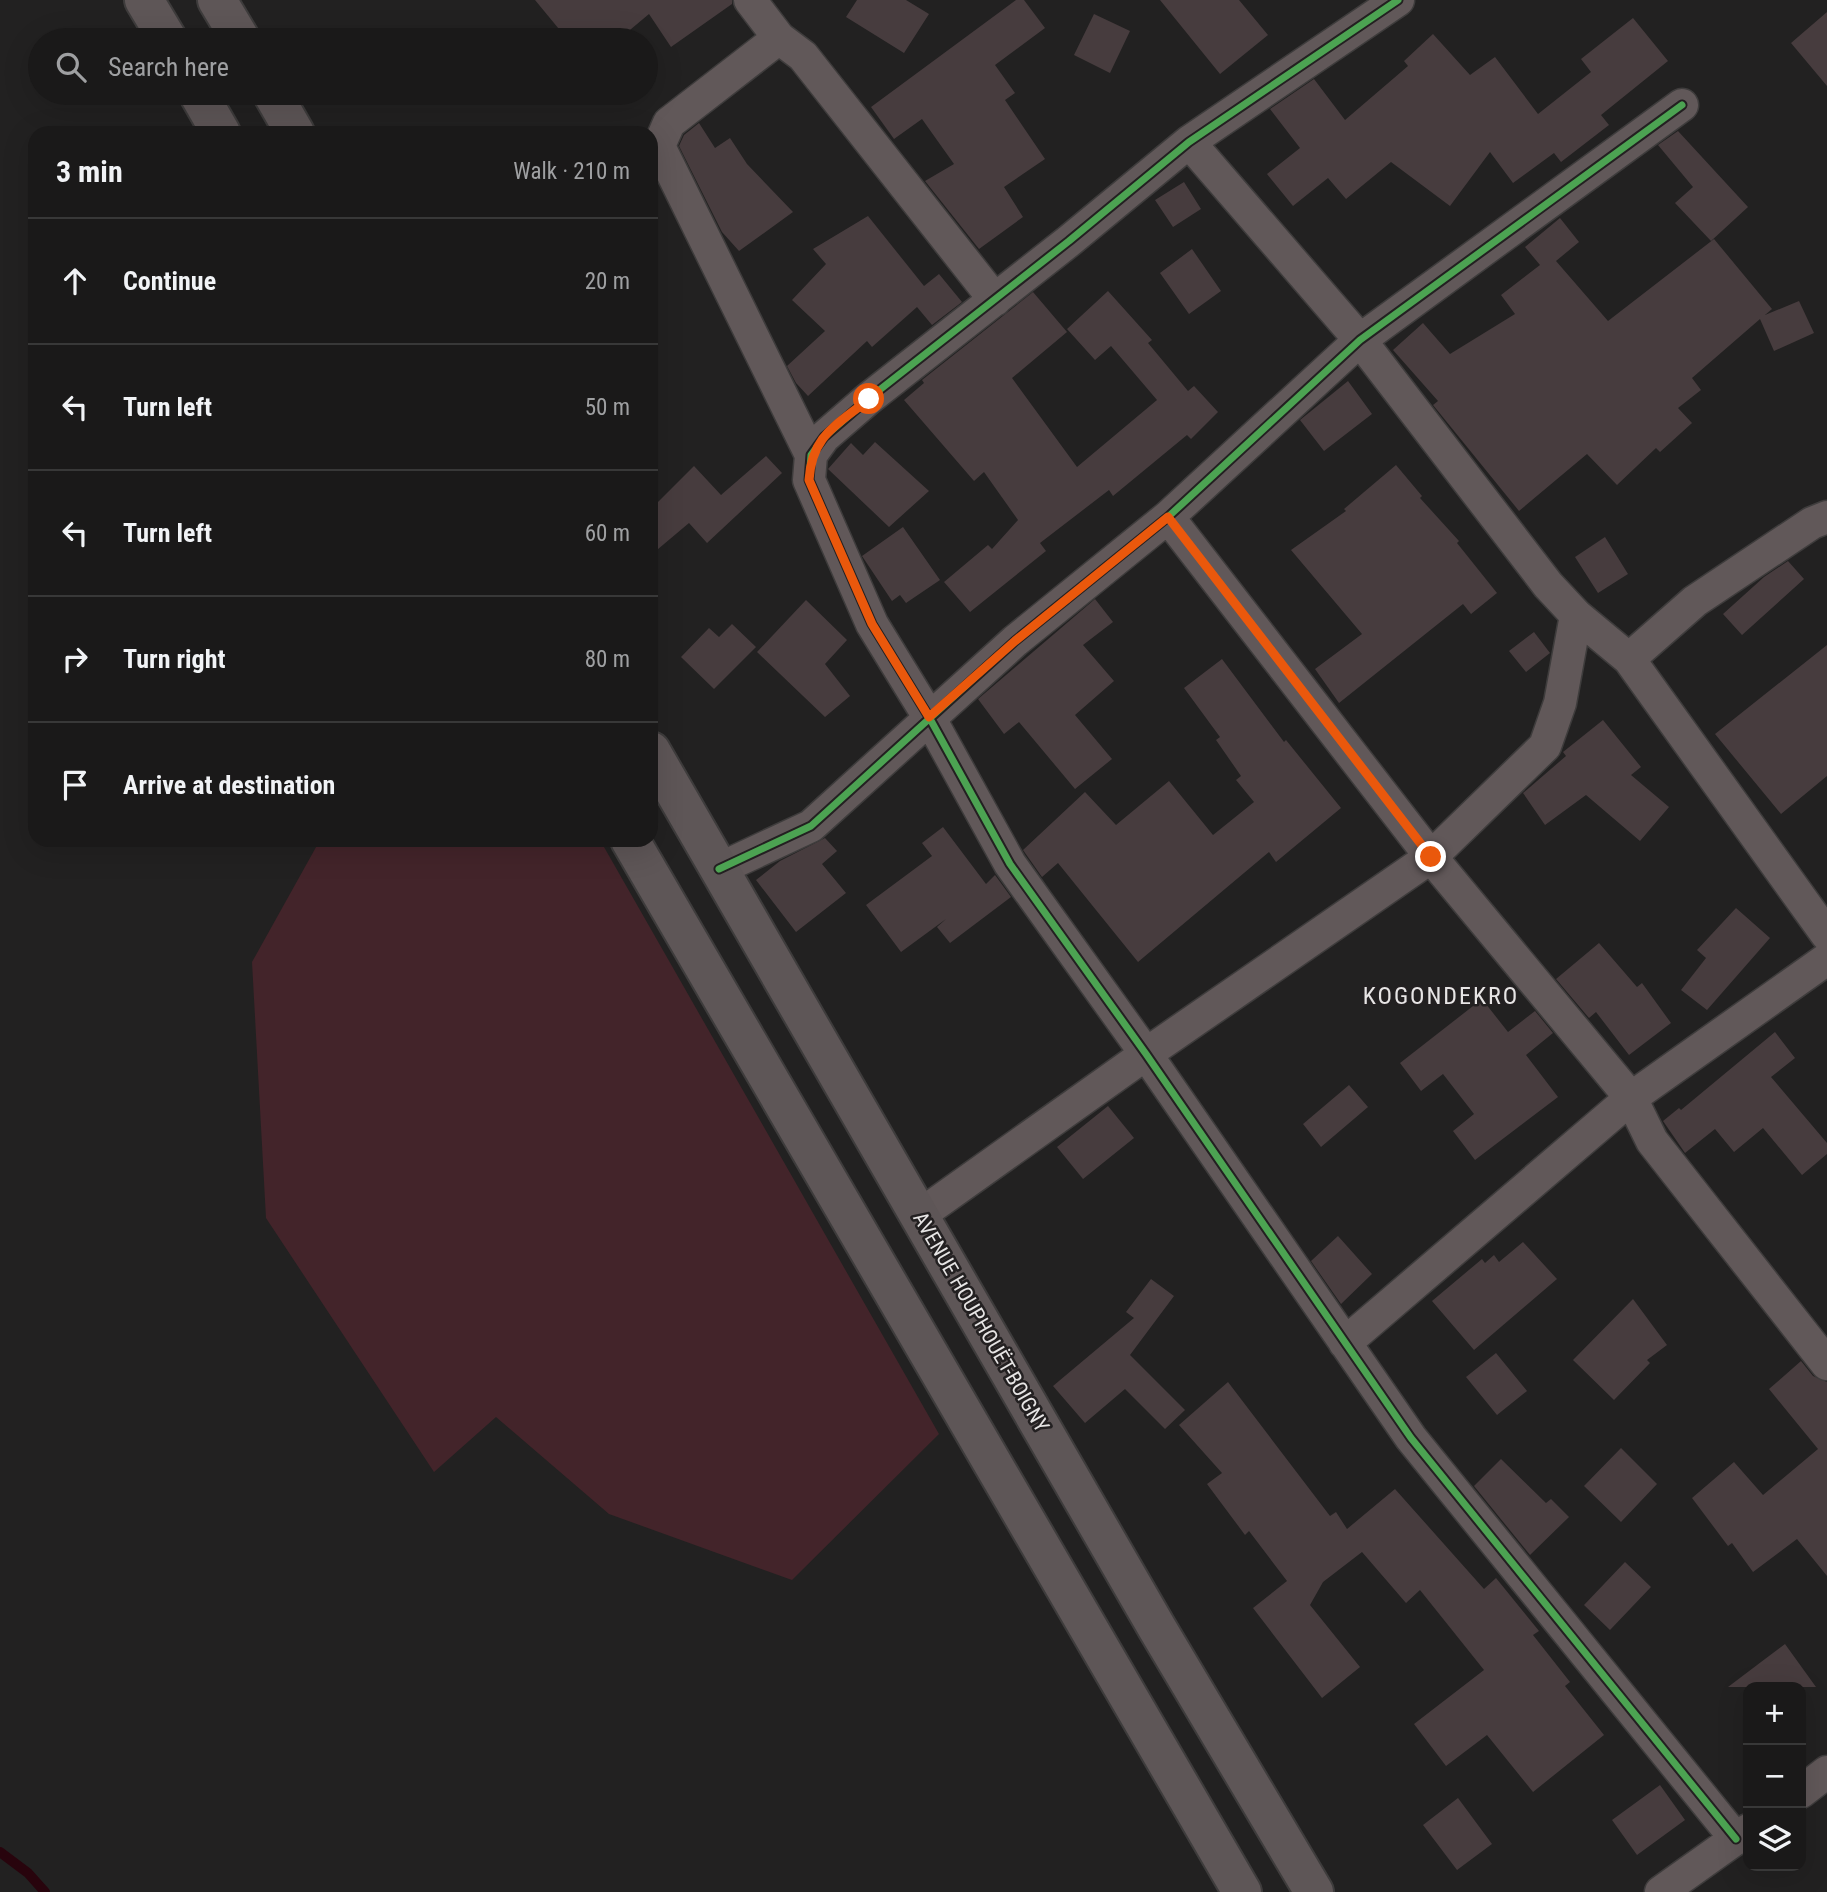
<!DOCTYPE html>
<html lang="en">
<head>
<meta charset="utf-8">
<style>
  :root { --surface:#1a1919; --page:#232222; --text:#f1f3f6; --muted:#9fa0a2; --line:#383838 }
  body { margin:0; font-family:"Roboto Condensed",sans-serif; background:var(--page); color:var(--text) }
  .controls { position:absolute; right:21px; bottom:21px; display:grid; overflow:hidden; border-radius:14px; box-shadow:0 7px 28px #0002 }
  .controls button { width:63px; height:63px; display:grid; place-items:center; padding:0; border:0; border-bottom:2px solid var(--line); background:var(--surface); color:var(--text); font:35px sans-serif }
  .stop { position:absolute; width:21px; height:21px; margin:-16px; border:5px solid #ea580c; border-radius:50%; background:#fff }
  .stop.end { background:#ea580c; border-color:#fff; box-shadow:0 2px 7px #0008 }
  .list { margin:0; padding:0; list-style:none }
  h2 { display:flex; justify-content:space-between; align-items:center; height:91px; margin:0; padding:0 28px; font-size:30px }
  h2 small { font-size:23px; font-weight:400; color:var(--muted) }
  .list li { display:grid; grid-template-columns:46px 1fr auto; gap:21px; align-items:center; box-sizing:border-box; height:126px; padding:0 28px; border-top:2px solid var(--line) }
  .list b { display:block; font-size:26px; white-space:nowrap }
  .list em { font-size:23px; font-style:normal; color:var(--muted) }
  .icon { flex:none; width:38px; height:38px; fill:none; stroke:currentColor; stroke-width:2; stroke-linecap:round; stroke-linejoin:round }
  .map { position:relative; flex:none; width:1827px; height:1892px; overflow:hidden }
  .search { position:absolute; background:var(--surface); box-shadow:0 7px 28px #0002; left:28px; top:28px; width:630px; height:77px; display:flex; align-items:center; gap:18px; box-sizing:border-box; padding:0 24px; border-radius:38px; color:var(--muted); font-size:26px }
  .panel { position:absolute; background:var(--surface); box-shadow:0 7px 28px #0002; left:28px; top:126px; width:630px; height:721px; border-radius:21px }
  .map>svg:first-child { display:block }
  .green { fill:#43242a }
  .lines { fill:none; stroke-linecap:round; stroke-linejoin:round }
  .stream { stroke:#28040d; stroke-width:10 }
  .building { fill:#473c3e }
  .street-casing { stroke:#3e3c3c; stroke-width:35 }
  .highway-casing { stroke:#3e3c3c; stroke-width:42 }
  .street { stroke:#615859; stroke-width:32 }
  .highway { stroke:#5e5657; stroke-width:38 }
  .cycleway-casing { stroke:#232021; stroke-width:11 }
  .cycleway { stroke:#4ca352; stroke-width:7 }
  .route { stroke:#ea580c; stroke-width:9 }
  .labels { text-anchor:middle; stroke-width:5; stroke-linejoin:round; paint-order:stroke }
  .street-label { font-size:21px; fill:#e7e5e5; stroke:#232021 }
  .quarter-label { font-size:24px; letter-spacing:2px; fill:#e7e5e5; stroke:#232021 }
</style>
</head>
<body>
<div class="map">
<svg width="1827" height="1892" viewBox="0 0 1827 1892">
  <rect width="100%" height="100%" fill="#222121"/>
  <!-- green -->
  <path class="green" d="M 320,840 L 600,840 L 939,1434 L 792,1580 L 609,1514 L 496,1417 L 434,1472 L 266,1218 L 252,962 Z"/>
  <g class="lines">
    <!-- stream -->
    <path class="stream" d="M 0,1852 L 28,1873 L 45,1892"/>
  </g>
  <!-- building -->
  <path class="building" d="M 535,0 L 732,0 L 732,4 L 671,47 L 649,14 L 618,40 L 568,40 Z
    M 857,0 L 906,0 L 929,14 L 904,53 L 846,17 Z
    M 1016,0 L 1024,0 L 1045,28 L 995,65 L 1015,93 L 1005,100 L 1045,159 L 1004,187 L 1023,217 L 979,249 L 925,181 L 954,164 L 922,119 L 894,139 L 871,107 Z
    M 1160,0 L 1239,0 L 1268,35 L 1220,74 Z
    M 1827,12 L 1827,86 L 1791,43 Z
    M 1094,14 L 1130,31 L 1110,73 L 1074,55 Z
    M 1633,18 L 1668,61 L 1601,115 L 1609,125 L 1561,162 L 1554,153 L 1513,183 L 1490,152 L 1450,206 L 1391,162 L 1346,199 L 1328,178 L 1293,206 L 1267,174 L 1300,148 L 1270,109 L 1314,79 L 1345,120 L 1408,66 L 1404,61 L 1433,34 L 1470,75 L 1495,57 L 1538,114 L 1591,72 L 1581,59 Z
    M 699,123 L 715,148 L 730,138 L 747,164 L 793,212 L 739,251 L 722,232 L 679,146 L 684,135 Z
    M 1678,131 L 1748,207 L 1711,241 L 1675,203 L 1693,187 L 1658,145 Z
    M 1184,182 L 1201,209 L 1173,227 L 1155,200 Z
    M 868,216 L 924,286 L 939,274 L 962,302 L 932,325 L 917,307 L 872,347 L 867,341 L 808,396 L 796,383 L 787,366 L 825,331 L 792,300 L 826,264 L 813,249 Z
    M 1560,218 L 1579,242 L 1556,261 L 1608,321 L 1714,239 L 1772,309 L 1765,315 L 1799,301 L 1814,333 L 1774,351 L 1760,319 L 1692,378 L 1701,390 L 1678,408 L 1692,423 L 1660,452 L 1656,448 L 1617,485 L 1587,454 L 1519,511 L 1433,405 L 1438,401 L 1393,350 L 1423,323 L 1450,354 L 1515,314 L 1501,295 L 1540,265 L 1525,247 Z
    M 1192,249 L 1221,291 L 1189,314 L 1160,273 Z
    M 1108,291 L 1152,340 L 1148,343 L 1188,391 L 1194,386 L 1218,412 L 1191,439 L 1187,435 L 1113,496 L 1109,490 L 1040,543 L 1046,551 L 970,612 L 944,582 L 988,545 L 992,549 L 1018,520 L 984,472 L 974,481 L 904,400 L 924,383 L 922,380 L 1033,292 L 1067,332 L 1012,378 L 1077,467 L 1157,400 L 1111,346 L 1095,360 L 1067,329 Z
    M 1348,381 L 1372,414 L 1324,451 L 1300,420 Z
    M 875,442 L 929,491 L 889,527 L 828,469 L 851,443 L 863,455 Z
    M 766,456 L 782,473 L 707,543 L 689,523 L 651,555 L 651,509 L 694,466 L 721,495 Z
    M 1396,465 L 1422,496 L 1420,498 L 1459,541 L 1457,543 L 1497,593 L 1471,614 L 1463,604 L 1339,703 L 1315,669 L 1362,634 L 1291,550 L 1346,511 L 1344,509 Z
    M 903,527 L 940,580 L 906,603 L 900,595 L 892,601 L 862,556 Z
    M 1605,537 L 1628,574 L 1598,593 L 1575,557 Z
    M 1788,561 L 1804,579 L 1742,635 L 1723,614 L 1764,577 Z
    M 1095,599 L 1113,622 L 1083,645 L 1114,681 L 1075,715 L 1112,759 L 1075,789 L 1019,722 L 1004,734 L 978,699 Z
    M 806,600 L 847,640 L 825,664 L 850,696 L 825,717 L 757,652 Z
    M 732,624 L 756,647 L 714,689 L 681,657 L 709,628 L 719,637 Z
    M 1534,632 L 1550,653 L 1526,672 L 1509,651 Z
    M 1827,645 L 1827,776 L 1781,814 L 1715,734 Z
    M 1222,659 L 1284,742 L 1286,740 L 1341,808 L 1276,862 L 1269,852 L 1138,962 L 1058,863 L 1042,877 L 1023,850 L 1085,792 L 1116,825 L 1169,781 L 1213,835 L 1254,802 L 1236,780 L 1241,776 L 1216,740 L 1220,737 L 1184,688 Z
    M 1603,720 L 1641,767 L 1631,775 L 1669,807 L 1640,841 L 1586,795 L 1545,825 L 1523,793 L 1566,756 L 1563,752 Z
    M 943,827 L 986,884 L 995,875 L 1011,897 L 950,943 L 937,927 L 946,919 L 901,952 L 866,905 L 932,856 L 922,843 Z
    M 825,838 L 837,851 L 822,864 L 846,893 L 796,932 L 756,880 L 780,861 Z
    M 1736,908 L 1770,938 L 1707,1010 L 1681,990 L 1706,958 L 1697,950 Z
    M 1599,943 L 1637,987 L 1642,983 L 1671,1023 L 1629,1055 L 1596,1012 L 1589,1018 L 1556,979 Z
    M 1482,999 L 1508,1032 L 1535,1011 L 1553,1033 L 1526,1055 L 1558,1097 L 1475,1160 L 1453,1131 L 1474,1114 L 1443,1074 L 1421,1091 L 1400,1063 Z
    M 1775,1032 L 1795,1058 L 1771,1077 L 1827,1143 L 1827,1154 L 1802,1175 L 1763,1128 L 1734,1152 L 1715,1129 L 1685,1153 L 1663,1121 L 1679,1108 L 1681,1110 Z
    M 1349,1085 L 1368,1107 L 1321,1147 L 1303,1124 Z
    M 1108,1106 L 1134,1138 L 1083,1179 L 1057,1147 Z
    M 1338,1236 L 1372,1274 L 1341,1304 L 1311,1261 Z
    M 1523,1242 L 1557,1279 L 1474,1350 L 1432,1301 L 1482,1259 L 1485,1263 L 1494,1255 L 1499,1262 Z
    M 1151,1279 L 1174,1296 L 1130,1355 L 1185,1410 L 1165,1429 L 1125,1389 L 1085,1423 L 1053,1386 L 1134,1318 L 1126,1312 Z
    M 1633,1299 L 1667,1345 L 1647,1360 L 1650,1363 L 1614,1400 L 1573,1360 Z
    M 1496,1353 L 1527,1391 L 1497,1415 L 1466,1377 Z
    M 1801,1361 L 1813,1376 L 1827,1382 L 1827,1576 L 1797,1539 L 1753,1572 L 1732,1543 L 1728,1546 L 1692,1498 L 1734,1462 L 1763,1495 L 1818,1449 L 1769,1389 Z
    M 1228,1382 L 1330,1516 L 1336,1512 L 1347,1529 L 1395,1489 L 1484,1589 L 1496,1578 L 1539,1631 L 1533,1635 L 1570,1682 L 1565,1686 L 1604,1735 L 1533,1792 L 1487,1735 L 1446,1766 L 1414,1724 L 1484,1670 L 1420,1590 L 1406,1603 L 1362,1552 L 1323,1582 L 1310,1605 L 1360,1667 L 1322,1698 L 1253,1608 L 1287,1581 L 1249,1531 L 1245,1535 L 1207,1484 L 1222,1473 L 1179,1425 Z
    M 1621,1448 L 1657,1484 L 1621,1522 L 1584,1486 Z
    M 1501,1459 L 1546,1503 L 1551,1499 L 1569,1517 L 1530,1555 L 1474,1486 Z
    M 1625,1562 L 1651,1587 L 1610,1630 L 1584,1605 Z
    M 1785,1644 L 1816,1687 L 1728,1687 L 1761,1662 Z
    M 1660,1785 L 1685,1820 L 1637,1855 L 1612,1820 Z
    M 1458,1798 L 1492,1844 L 1457,1870 L 1423,1825 Z"/>
  <g class="lines">
    <!-- street casing -->
    <g class="street-casing">
      <path id="street" d="M 750,0 L 779,38 L 803,56 L 995,300
        M 1398,0 L 1189,142 L 1069,241 L 868,399 L 824,437 L 811,455 L 809,480 L 872,624 L 929,717 L 1010,864 L 1146,1054 L 1411,1438 L 1736,1839
        M 779,38 L 669,123 L 659,146 L 811,455
        M 1189,142 L 1360,340 L 1548,585 L 1576,615 L 1629,659 L 1827,935
        M 1168,517 L 1431,857 L 1631,1098 L 1652,1141 L 1827,1364
        M 1629,659 L 1695,601 L 1812,523 L 1827,517
        M 719,869 L 811,826 L 1015,641 L 1168,517 L 1360,340 L 1682,105
        M 920,1215 L 1146,1054 L 1431,857 L 1545,746 L 1560,703 L 1576,615
        M 1345,1343 L 1631,1098 L 1827,959
        M 1801,1792 L 1827,1772
        M 1661,1892 L 1748,1830"/>
    </g>
    <!-- highway casing -->
    <g class="highway-casing">
      <path id="highway" d="M 144,0 L 168,40
        M 217,0 L 241,40
        M 198,93 L 221,133
        M 272,93 L 295,133
        M 651,751 L 1157,1628 L 1314,1892
        M 630,840 L 1242,1892"/>
    </g>
    <!-- street -->
    <use href="#street" class="street"/>
    <!-- highway -->
    <use href="#highway" class="highway"/>
    <!-- cycleway casing -->
    <g class="cycleway-casing">
      <path id="cycleway" d="M 1398,0 L 1189,142 L 1069,241 L 868,399 L 824,437 L 811,455 L 809,480 L 872,624 L 929,717 L 1010,864 L 1146,1054 L 1411,1438 L 1736,1839
        M 719,869 L 811,826 L 1015,641 L 1168,517 L 1360,340 L 1682,105"/>
    </g>
    <!-- cycleway -->
    <use href="#cycleway" class="cycleway"/>
  </g>
  <g class="lines">
    <!-- route -->
    <path class="route" d="M 869,399 C 836,426 812,435 809,480 L 872,624 L 929,717 L 1015,641 L 1168,517 L 1431,857"/>
  </g>
  <g class="labels">
    <!-- street labels -->
    <g class="street-label">
      <text transform="translate(981 1322) rotate(60)" y="7">AVENUE HOUPHOUËT-BOIGNY</text>
    </g>
    <!-- quarter labels -->
    <g class="quarter-label">
      <text x="1441" y="1004">KOGONDEKRO</text>
    </g>
  </g>
</svg>
<div class="controls">
<button>+</button>
<button>−</button>
<button><svg class="icon" aria-label="layers" viewBox="0 0 24 24"><path d="M12 4l9 5-9 5-9-5zM3 14l9 5 9-5"/></svg></button>
</div>
<div class="stop" style="left:869px;top:399px"></div>
<div class="stop end" style="left:1431px;top:857px"></div>
<div class="search"><svg class="icon" aria-label="search" viewBox="0 0 24 24"><circle cx="10" cy="10" r="6"/><path d="M15 15l6 6"/></svg>Search here</div>
<section class="panel">
<h2>3 min<small>Walk · 210 m</small></h2>
<ul class="list">
<li><svg class="icon" aria-label="ahead" viewBox="0 0 24 24"><path d="M12 20V5M6 11l6-6 6 6"/></svg><div><b>Continue</b></div><em>20 m</em></li>
<li><svg class="icon" aria-label="left" viewBox="0 0 24 24"><path d="M17 20v-9H6M10 6l-5 5 5 5"/></svg><div><b>Turn left</b></div><em>50 m</em></li>
<li><svg class="icon" aria-label="left" viewBox="0 0 24 24"><path d="M17 20v-9H6M10 6l-5 5 5 5"/></svg><div><b>Turn left</b></div><em>60 m</em></li>
<li><svg class="icon" aria-label="right" viewBox="0 0 24 24"><path d="M7 20v-9h11M14 6l5 5-5 5"/></svg><div><b>Turn right</b></div><em>80 m</em></li>
<li><svg class="icon" aria-label="arrive" viewBox="0 0 24 24"><path d="M6 21V4h12l-3 4 3 4H6"/></svg><div><b>Arrive at destination</b></div></li>
</ul>
</section>
</div>
</body>
</html>
